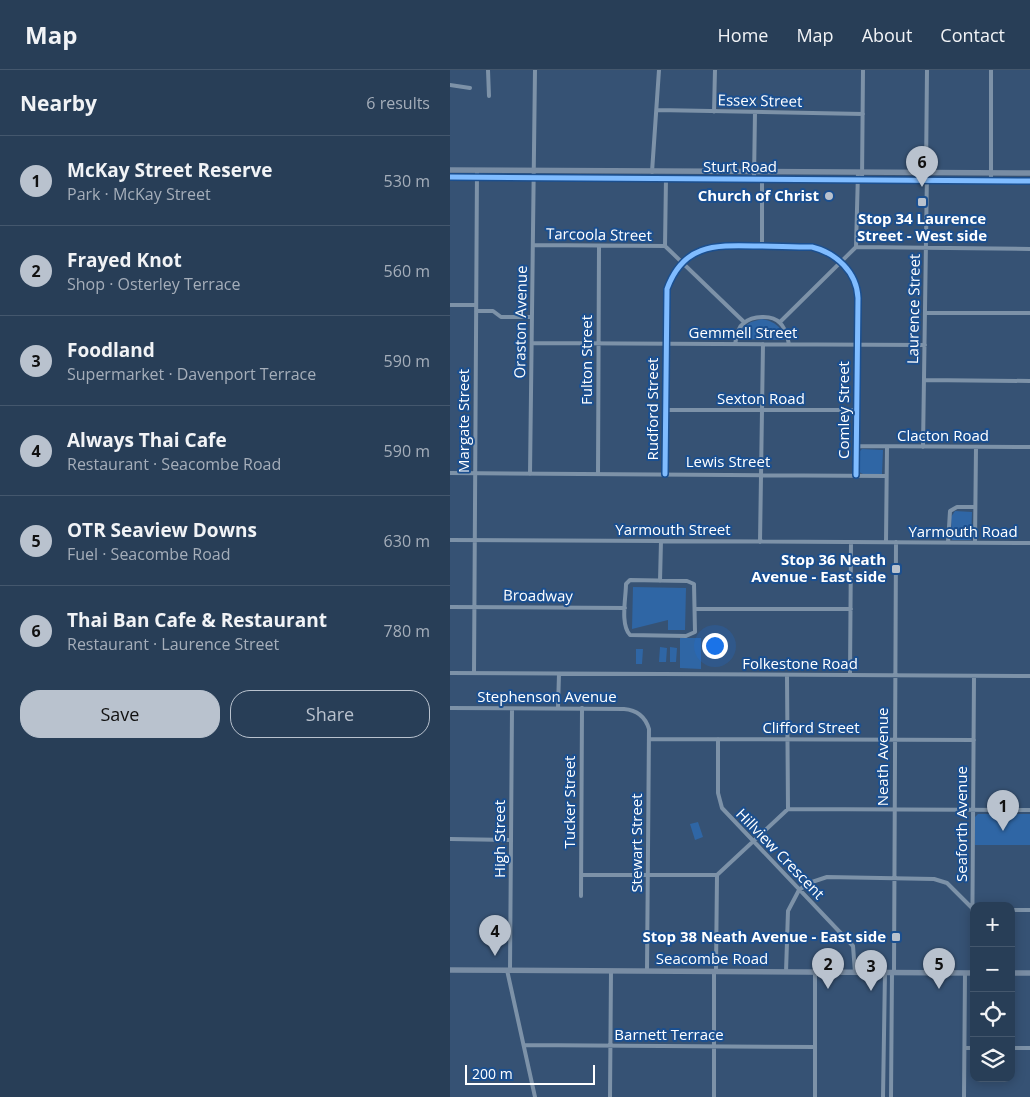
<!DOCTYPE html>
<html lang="en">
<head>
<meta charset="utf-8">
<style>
  :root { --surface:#283e57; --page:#344961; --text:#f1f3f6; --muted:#a5aeba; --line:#44576d; --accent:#b9c2ce }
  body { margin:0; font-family:"Open Sans",sans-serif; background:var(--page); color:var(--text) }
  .controls { position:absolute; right:15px; bottom:15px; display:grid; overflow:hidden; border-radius:10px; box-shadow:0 2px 12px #0003 }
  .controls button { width:45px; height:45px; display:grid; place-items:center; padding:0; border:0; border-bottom:1px solid var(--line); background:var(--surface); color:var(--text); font:25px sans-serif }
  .scale { position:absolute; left:15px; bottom:12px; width:130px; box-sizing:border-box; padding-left:5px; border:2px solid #fff; border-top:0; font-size:14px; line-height:18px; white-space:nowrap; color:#fff; -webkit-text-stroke:4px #1b4f8f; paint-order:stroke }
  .you { position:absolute; left:264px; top:575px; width:18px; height:18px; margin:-12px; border:4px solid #fff; border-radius:50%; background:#1a73e8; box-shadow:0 0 0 8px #1a73e833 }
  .badge { display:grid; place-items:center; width:32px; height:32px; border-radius:50%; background:var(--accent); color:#111; font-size:16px; font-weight:700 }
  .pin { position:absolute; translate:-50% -41px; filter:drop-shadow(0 1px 2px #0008) }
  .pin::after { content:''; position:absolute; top:26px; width:18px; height:15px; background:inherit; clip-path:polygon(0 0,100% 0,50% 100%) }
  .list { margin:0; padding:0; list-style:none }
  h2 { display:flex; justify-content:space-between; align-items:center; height:65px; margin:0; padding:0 20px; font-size:21px }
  h2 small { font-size:16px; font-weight:400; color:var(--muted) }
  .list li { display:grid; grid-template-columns:32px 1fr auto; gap:15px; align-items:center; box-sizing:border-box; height:90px; padding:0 20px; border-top:1px solid var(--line) }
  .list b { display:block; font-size:19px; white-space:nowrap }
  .list p { margin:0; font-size:16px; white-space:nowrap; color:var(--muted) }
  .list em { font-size:16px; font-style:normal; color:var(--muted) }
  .actions { display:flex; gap:10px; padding:15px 20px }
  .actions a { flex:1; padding:11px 0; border:1px solid var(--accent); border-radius:20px; text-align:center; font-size:18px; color:var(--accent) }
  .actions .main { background:var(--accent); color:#111 }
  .icon { flex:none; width:28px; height:28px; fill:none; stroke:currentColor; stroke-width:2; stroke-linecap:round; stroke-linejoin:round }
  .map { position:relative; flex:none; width:580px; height:1027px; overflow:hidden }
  header { display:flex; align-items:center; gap:30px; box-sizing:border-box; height:70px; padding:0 25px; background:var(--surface); border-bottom:1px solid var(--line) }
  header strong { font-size:24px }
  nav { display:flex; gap:28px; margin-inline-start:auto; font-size:18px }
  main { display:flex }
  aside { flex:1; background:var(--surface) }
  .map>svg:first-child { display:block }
  .green { fill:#2f66a5 }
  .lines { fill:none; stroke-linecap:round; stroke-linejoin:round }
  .street { stroke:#7d92a8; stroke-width:4 }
  .secondary { stroke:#798da4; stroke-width:5.5 }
  .cycleway-casing { stroke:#1b4f8f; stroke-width:8 }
  .cycleway { stroke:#80bcff; stroke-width:5 }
  .poi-dot { fill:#b9c2ce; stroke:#1b4f8f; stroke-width:2 }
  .labels { text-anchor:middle; stroke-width:4; stroke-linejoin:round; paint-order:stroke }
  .street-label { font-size:15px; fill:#fff; stroke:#1b4f8f }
  .poi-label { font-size:15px; font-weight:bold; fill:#fff; stroke:#1b4f8f; text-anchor:end }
</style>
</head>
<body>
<header>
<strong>Map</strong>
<nav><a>Home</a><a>Map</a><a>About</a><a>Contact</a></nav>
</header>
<main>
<aside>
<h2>Nearby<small>6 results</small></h2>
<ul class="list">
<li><span class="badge">1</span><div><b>McKay Street Reserve</b><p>Park · McKay Street</p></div><em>530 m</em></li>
<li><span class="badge">2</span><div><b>Frayed Knot</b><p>Shop · Osterley Terrace</p></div><em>560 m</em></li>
<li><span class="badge">3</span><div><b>Foodland</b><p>Supermarket · Davenport Terrace</p></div><em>590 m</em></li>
<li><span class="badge">4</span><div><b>Always Thai Cafe</b><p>Restaurant · Seacombe Road</p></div><em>590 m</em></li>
<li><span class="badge">5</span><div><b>OTR Seaview Downs</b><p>Fuel · Seacombe Road</p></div><em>630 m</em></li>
<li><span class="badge">6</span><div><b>Thai Ban Cafe &amp; Restaurant</b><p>Restaurant · Laurence Street</p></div><em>780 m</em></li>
</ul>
<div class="actions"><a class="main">Save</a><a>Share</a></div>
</aside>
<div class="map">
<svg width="580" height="1027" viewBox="0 0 580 1027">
  <rect width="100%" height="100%" fill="#365274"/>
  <!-- green -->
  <path class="green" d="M 312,249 C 323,251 334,257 334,270 L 289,269 L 292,258 L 301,252 Z
    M 412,379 L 433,380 L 432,404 L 413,404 L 409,402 L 409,382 Z
    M 505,441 L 522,442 L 521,470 L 502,470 L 501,447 Z
    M 183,517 L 236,518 L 235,560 L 218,560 L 218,550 L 182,559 Z
    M 230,568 L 251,568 L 251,599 L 230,598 Z
    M 210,577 L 217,578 L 216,592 L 209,592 Z
    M 220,577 L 227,578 L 226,592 L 220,592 Z
    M 186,579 L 193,579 L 192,594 L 186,594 Z
    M 528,744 L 580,744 L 580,775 L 525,775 L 525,747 Z
    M 248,752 L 253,767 L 245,770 L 240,754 Z"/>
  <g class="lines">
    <!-- street -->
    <path class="street" d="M 38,0 L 39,26
      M 0,15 L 20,18
      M 207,40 L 413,44
      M 264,42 L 265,0
      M 202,102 L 209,0
      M 476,103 L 477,0
      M 216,108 L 215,176 L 294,252
      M 304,109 L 305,42
      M 412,110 L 413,0
      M 541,111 L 541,0
      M 83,175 L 215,176
      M 312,176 L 312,109
      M 406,177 L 580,179
      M 0,235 L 26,235
      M 26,241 L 43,241 L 51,247 L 82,247
      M 475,243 L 580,243
      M 330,252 L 406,177 L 408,102
      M 82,273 L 475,275
      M 285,274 C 287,266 287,258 294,253 C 302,246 322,244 330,253 C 336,258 337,267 339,274
      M 474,310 L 580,311
      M 215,340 L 407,340
      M 406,376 L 580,377
      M 473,377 L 477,102
      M 0,403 L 436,406
      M 80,404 L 85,0
      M 148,404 L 149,176
      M 215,404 L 217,219 C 233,175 263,175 304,176 C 323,176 342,177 362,177 C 386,183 407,202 408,228 L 406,405
      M 0,470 L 580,473
      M 310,472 L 313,274
      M 436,472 L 437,377
      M 498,473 L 500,441 L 507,437 L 525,437
      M 525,473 L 526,377
      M 180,510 L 237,511 L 244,514 L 245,562 L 236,566 L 180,565 C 170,554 176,528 176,514 Z
      M 210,511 L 211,471
      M 0,537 L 175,538
      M 246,539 L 401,539
      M 0,603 L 580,606
      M 24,603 L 27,100
      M 337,605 L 338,739
      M 400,605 L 401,472
      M 0,638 L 174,639 C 187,640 195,646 199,659 L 197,901
      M 108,638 L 109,604
      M 199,669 L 524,670
      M 268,669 L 268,723 L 272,738 L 403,876 L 405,902
      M 0,769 L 61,770
      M 131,805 L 267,805
      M 131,826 L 132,638
      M 561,840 L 580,840
      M 57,900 L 85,1027
      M 60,900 L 62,639
      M 266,901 L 267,805 L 338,739 L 580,740
      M 336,902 L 338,841 L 349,820 L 359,813 L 377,807 L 484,809 L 497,813 L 522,838
      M 444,902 L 446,472
      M 522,903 L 524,606
      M 74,975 L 365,977
      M 515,978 L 524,978
      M 561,978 L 580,978
      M 160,1027 L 161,901
      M 264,1027 L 264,901
      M 365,1027 L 365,902
      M 433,1027 L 435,902
      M 441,1027 L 442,902
      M 514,1027 L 515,903"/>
    <!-- secondary -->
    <path class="secondary" d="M 0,100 L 580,103
      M 0,107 L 580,111
      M 0,900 L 524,903
      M 561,903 L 580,903"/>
    <!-- cycleway casing -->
    <g class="cycleway-casing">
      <path id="cycleway" d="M 0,107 L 580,111
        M 215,404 L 217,219 C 233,175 263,175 304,176 C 323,176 342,177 362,177 C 386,183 407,202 408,228 L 406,405"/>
    </g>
    <!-- cycleway -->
    <use href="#cycleway" class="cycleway"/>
  </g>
  <!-- markers -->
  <g class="poi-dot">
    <circle cx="379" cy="126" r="5"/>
    <rect x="467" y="127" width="10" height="10" rx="2.5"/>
    <rect x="441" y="494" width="10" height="10" rx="2.5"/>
    <rect x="441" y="862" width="10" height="10" rx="2.5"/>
  </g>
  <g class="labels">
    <!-- street labels -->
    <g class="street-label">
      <text transform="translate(310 31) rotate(1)" y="5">Essex Street</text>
      <text x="290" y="102">Sturt Road</text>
      <text transform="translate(149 165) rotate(1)" y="5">Tarcoola Street</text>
      <text transform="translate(464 239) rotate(-89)" y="5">Laurence Street</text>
      <text transform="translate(71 252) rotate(-89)" y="5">Oraston Avenue</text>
      <text x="293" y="268">Gemmell Street</text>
      <text transform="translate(137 290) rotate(-90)" y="5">Fulton Street</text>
      <text x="311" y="334">Sexton Road</text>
      <text transform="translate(203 339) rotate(-90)" y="5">Rudford Street</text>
      <text transform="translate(394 340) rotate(-90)" y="5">Comley Street</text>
      <text transform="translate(14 351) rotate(-90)" y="5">Margate Street</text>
      <text x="493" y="371">Clacton Road</text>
      <text x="278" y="397">Lewis Street</text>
      <text x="223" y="465">Yarmouth Street</text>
      <text x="513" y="467">Yarmouth Road</text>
      <text transform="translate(88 526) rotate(1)" y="5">Broadway</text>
      <text x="350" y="599">Folkestone Road</text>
      <text x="97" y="632">Stephenson Avenue</text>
      <text x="361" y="663">Clifford Street</text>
      <text transform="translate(433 687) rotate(-90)" y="5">Neath Avenue</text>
      <text transform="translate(120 732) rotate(-90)" y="5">Tucker Street</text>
      <text transform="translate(512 754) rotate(-90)" y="5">Seaforth Avenue</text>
      <text transform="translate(50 769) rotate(-90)" y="5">High Street</text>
      <text transform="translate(187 773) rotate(-90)" y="5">Stewart Street</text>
      <text transform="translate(330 784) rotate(46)" y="5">Hillview Crescent</text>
      <text x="262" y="894">Seacombe Road</text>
      <text x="219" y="970">Barnett Terrace</text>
    </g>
    <!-- poi labels -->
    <g class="poi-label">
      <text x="369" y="131">Church of Christ</text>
      <text x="472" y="154" text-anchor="middle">Stop 34 Laurence<tspan x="472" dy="17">Street - West side</tspan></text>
      <text x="436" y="495">Stop 36 Neath<tspan x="436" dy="17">Avenue - East side</tspan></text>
      <text x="436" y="872">Stop 38 Neath Avenue - East side</text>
    </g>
  </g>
</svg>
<div class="controls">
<button>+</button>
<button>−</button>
<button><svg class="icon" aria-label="locate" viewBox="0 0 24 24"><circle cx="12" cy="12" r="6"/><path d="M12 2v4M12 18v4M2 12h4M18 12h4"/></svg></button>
<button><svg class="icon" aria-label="layers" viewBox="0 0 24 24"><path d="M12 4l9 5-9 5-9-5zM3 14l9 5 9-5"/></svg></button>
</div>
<div class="scale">200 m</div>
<div class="you"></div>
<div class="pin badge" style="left:553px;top:761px">1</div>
<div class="pin badge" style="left:378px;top:919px">2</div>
<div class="pin badge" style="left:421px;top:921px">3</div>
<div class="pin badge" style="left:45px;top:886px">4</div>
<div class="pin badge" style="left:489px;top:919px">5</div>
<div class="pin badge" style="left:472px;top:117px">6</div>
</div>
</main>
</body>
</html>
